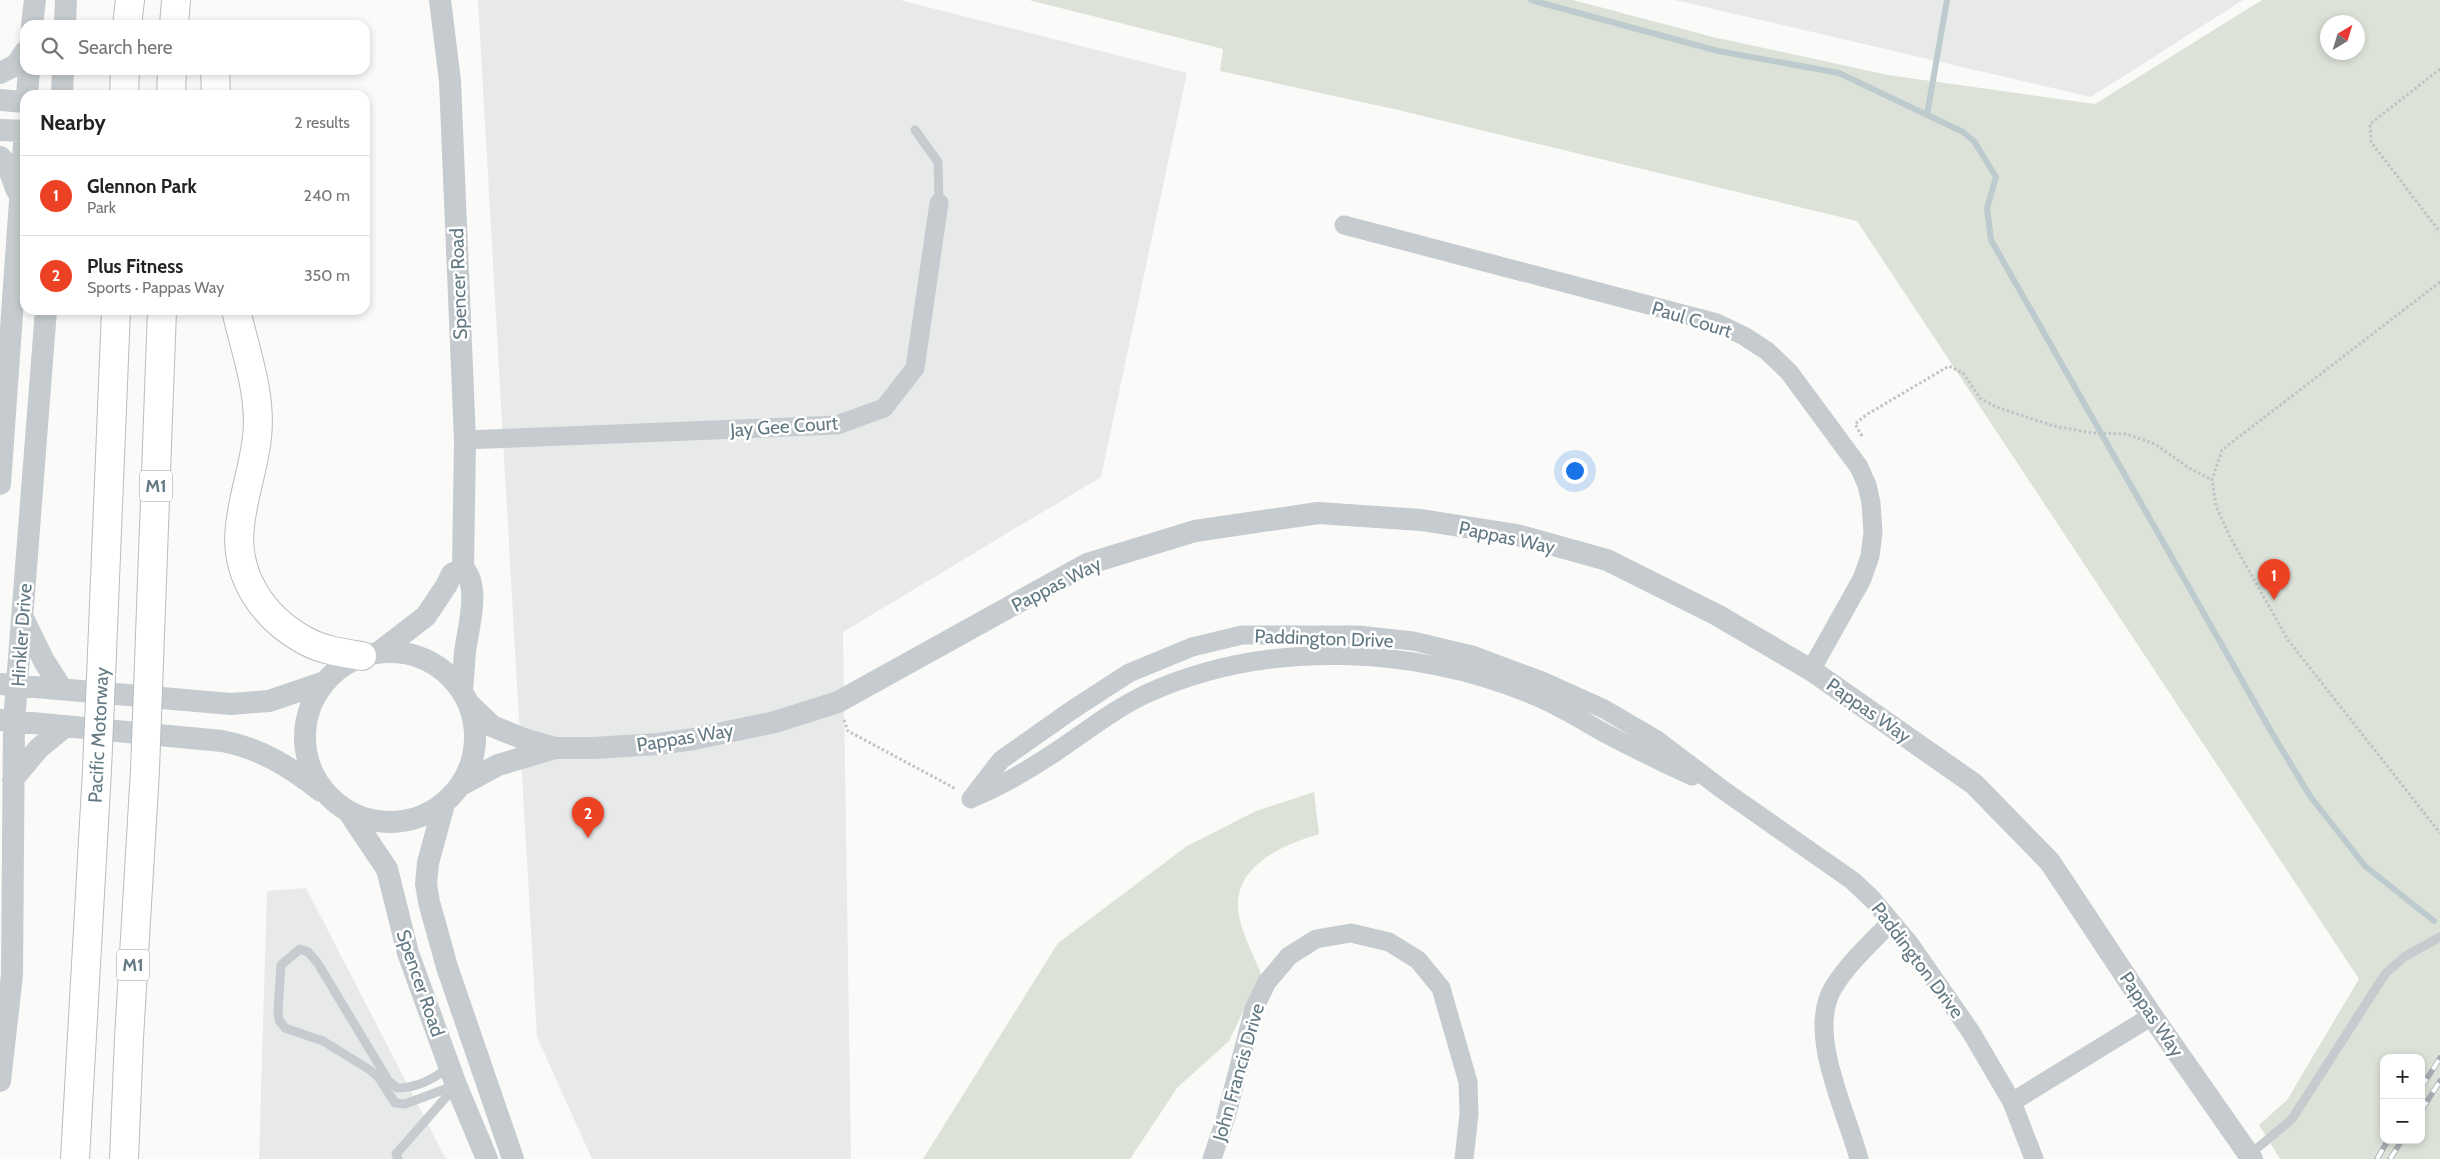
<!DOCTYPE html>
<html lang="en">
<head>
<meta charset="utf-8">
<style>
  :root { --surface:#fff; --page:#f6f6f6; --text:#222; --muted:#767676; --line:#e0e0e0; --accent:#ed4124 }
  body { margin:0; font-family:Cabin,sans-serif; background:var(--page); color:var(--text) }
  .controls { position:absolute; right:15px; bottom:15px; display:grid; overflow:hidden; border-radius:10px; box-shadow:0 2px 8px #0003 }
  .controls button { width:45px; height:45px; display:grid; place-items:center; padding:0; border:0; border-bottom:1px solid var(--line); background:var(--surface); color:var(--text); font:25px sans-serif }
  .compass { position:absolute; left:2320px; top:15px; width:45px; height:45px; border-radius:50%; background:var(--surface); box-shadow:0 2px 8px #0003; rotate:38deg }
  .you { position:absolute; left:1574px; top:470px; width:18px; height:18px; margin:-12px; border:4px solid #fff; border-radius:50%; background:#1a73e8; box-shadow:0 0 0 8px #1a73e833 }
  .badge { display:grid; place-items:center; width:32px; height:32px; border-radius:50%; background:var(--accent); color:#fff; font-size:16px; font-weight:700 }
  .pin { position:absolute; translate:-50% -41px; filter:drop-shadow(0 1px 2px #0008) }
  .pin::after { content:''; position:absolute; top:26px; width:18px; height:15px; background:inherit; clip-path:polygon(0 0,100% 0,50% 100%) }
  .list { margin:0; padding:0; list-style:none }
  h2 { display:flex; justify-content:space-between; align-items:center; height:65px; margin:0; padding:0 20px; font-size:21px }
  h2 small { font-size:16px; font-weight:400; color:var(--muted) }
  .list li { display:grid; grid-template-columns:32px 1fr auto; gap:15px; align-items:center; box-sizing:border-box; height:80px; padding:0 20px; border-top:1px solid var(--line) }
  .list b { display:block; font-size:19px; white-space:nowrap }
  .list p { margin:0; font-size:16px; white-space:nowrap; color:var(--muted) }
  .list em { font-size:16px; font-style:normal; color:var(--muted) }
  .icon { flex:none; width:28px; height:28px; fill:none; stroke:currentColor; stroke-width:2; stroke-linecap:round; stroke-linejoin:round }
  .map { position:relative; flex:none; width:2440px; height:1159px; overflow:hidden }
  .search { position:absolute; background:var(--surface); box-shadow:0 2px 8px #0003; left:20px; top:20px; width:350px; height:55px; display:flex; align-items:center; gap:12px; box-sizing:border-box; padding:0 18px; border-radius:15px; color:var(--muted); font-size:19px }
  .panel { position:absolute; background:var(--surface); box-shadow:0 2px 8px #0003; left:20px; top:90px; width:350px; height:225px; border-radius:15px }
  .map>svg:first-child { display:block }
  .built { fill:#e8eae9 }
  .green { fill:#dce2d8; fill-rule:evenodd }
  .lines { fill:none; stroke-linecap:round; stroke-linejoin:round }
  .stream { stroke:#bdcbce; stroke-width:6 }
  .motorway-casing { stroke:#b8bdc0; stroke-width:30 }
  .path { stroke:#bfc3c5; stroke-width:3; stroke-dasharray:2.5 2.5; stroke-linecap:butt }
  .service { stroke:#c5cbce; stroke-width:9 }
  .minor { stroke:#c5cbce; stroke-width:19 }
  .tertiary { stroke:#c5cbce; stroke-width:22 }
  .motorway { stroke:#fff; stroke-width:28 }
  .rail-casing { stroke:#a6aeb3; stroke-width:5.5 }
  .rail { stroke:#fff; stroke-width:4; stroke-dasharray:11; stroke-linecap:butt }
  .motorway-bridge-casing { stroke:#b8bdc0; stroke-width:30; stroke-linecap:butt }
  .motorway-bridge { stroke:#fff; stroke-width:28 }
  .labels { text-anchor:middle; stroke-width:5; stroke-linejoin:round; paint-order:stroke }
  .shield { fill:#fff; stroke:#92a1a9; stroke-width:1 }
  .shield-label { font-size:18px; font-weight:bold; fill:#637984 }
  .street-label { font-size:19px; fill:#637984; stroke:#fff }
</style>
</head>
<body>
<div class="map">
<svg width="2440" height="1159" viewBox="0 0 2440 1159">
  <rect width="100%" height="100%" fill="#fafaf8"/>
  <!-- built -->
  <path class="built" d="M 478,0 L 900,0 L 1187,73 L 1101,477 L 843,632 L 851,1159 L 592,1159 L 537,1037 Z
    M 1675,0 L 2243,0 L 2091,97 Z
    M 306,888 L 446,1159 L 259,1159 L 267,891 Z"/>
  <!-- green -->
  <path class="green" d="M 1029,0 L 1573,0 L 1713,37 L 1888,75 L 2095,104 L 2262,0 L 2440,0 L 2440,1159 L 2280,1159 L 2259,1125 L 2287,1100 L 2359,979 L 1857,221 L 1394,109 L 1220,71 L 1223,49 ZM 2328,22 L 2358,22 L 2358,52 L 2328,52 ZM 2384,1058 L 2421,1058 L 2421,1140 L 2384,1140 Z
    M 1314,792 L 1319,834 C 1279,846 1227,869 1240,920 C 1244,938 1254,956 1261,974 L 1229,1041 L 1177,1088 L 1130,1159 L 923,1159 L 1058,943 L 1187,846 L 1256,811 Z"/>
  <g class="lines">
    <!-- stream -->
    <path class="stream" d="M 1531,0 L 1718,51 L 1839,73 L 1963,132 L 1974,141 L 1996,177 L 1987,208 L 1991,240 L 2272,733 L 2310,796 L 2365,866 L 2434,921
      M 1927,115 L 1947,0"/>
    <!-- motorway casing -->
    <g class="motorway-casing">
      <path id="motorway" d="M 127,25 L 130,0
        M 174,25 L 176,0
        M 215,70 L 216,95
        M 124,95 L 125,70
        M 171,95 L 172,70
        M 236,310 C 245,350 262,395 257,437 C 254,467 243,495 240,526 C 234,574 262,617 304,640 C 321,650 343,653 362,656
        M 102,653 L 116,310
        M 149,662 L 162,310
        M 75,1159 L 97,770
        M 124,1159 L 129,1038 L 145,770"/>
    </g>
    <!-- path -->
    <path class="path" d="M 2440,69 L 2370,124 L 2371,142 L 2440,232
      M 2440,282 L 2222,450 L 2212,480 L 2216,506 L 2230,537 L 2288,640 L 2440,833
      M 1862,436 L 1855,424 L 1866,415 L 1949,366 L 1963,373 L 1980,398 L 1996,407 L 2054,426 L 2092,433 L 2126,434 L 2155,444 L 2189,468 L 2212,480
      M 844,720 L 848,731 L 956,789"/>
    <!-- service -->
    <path class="service" d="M 915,130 L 938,162 L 939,203
      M 449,1068 C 432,1079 418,1088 397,1088 L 388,1080 L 317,962 L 308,952 L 300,949 L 281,965 L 278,1011 L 279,1020 L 285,1028 L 323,1041 L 370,1070 L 379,1078 L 395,1103 L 405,1104 L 456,1085
      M 2249,1155 L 2292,1119 L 2385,974 L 2404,957 L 2440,937
      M 398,1159 L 396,1154 L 455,1087"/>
    <!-- minor -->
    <path class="minor" d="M 1344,225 L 1717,323 L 1744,336 L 1767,351 L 1789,372 L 1859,467 L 1867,485 L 1871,503 L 1873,533 L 1870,556 L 1862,579 L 1811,670
      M 465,440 L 837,425 L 884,408 L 915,368 L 939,203
      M 972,798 C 1002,786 1030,769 1057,751 C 1087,731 1114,709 1146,694 C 1268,638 1420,646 1542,699 C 1562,708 1582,720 1601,731 C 1631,747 1661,762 1692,776
      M 971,799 L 1001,760 L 1072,710 L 1129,673 L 1192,647 L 1242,635 L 1358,635 L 1413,641 L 1472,655 L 1542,681 L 1604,709 L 1657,740 L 1723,790 L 1853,881 L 1873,900 L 1909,943 L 1971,1032 L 2012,1102 L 2034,1159
      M 2012,1102 L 2152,1016
      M 1212,1159 L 1226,1117 L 1254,1009 L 1267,982 L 1289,956 L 1316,939 L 1351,933 L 1389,942 L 1418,960 L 1441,988 L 1468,1082 L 1469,1114 L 1464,1159
      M 1859,1159 C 1847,1112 1806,1034 1833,988 C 1848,963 1871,943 1891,922"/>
    <!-- tertiary -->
    <path class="tertiary" d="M 440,0 L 450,81 L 465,440 L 463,568 C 481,586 468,628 465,652 C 464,665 463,678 462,691
      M 32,25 L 35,0
      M 65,25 L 66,0
      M 0,73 L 16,65 L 25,52
      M 27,95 L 29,70
      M 62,95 L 63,70
      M 0,100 L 25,102
      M 0,130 L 25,131
      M 0,157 L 7,164 L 17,191
      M 0,484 L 25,130
      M 23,618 L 44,661 L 62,689
      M305 737a85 85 0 1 1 170 0a85 85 0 1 1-170 0Z
      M 378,653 L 426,616 L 446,586 L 452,574 L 463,568
      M 0,684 L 231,704 L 269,701 L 325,682
      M 469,704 L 492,726 L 524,739 L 555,748 L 593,748 L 658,744 L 694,739 L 775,722 L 838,702 L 1087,564 L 1195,531 L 1318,513 L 1421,520 L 1517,535 L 1607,560 L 1717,615 L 1811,670 L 1974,784 L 2050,862 L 2152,1016 L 2252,1159
      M 0,720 L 222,741 C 260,748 290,767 321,791
      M 13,779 L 39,748 L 66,726
      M 461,785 L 498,765 L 555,748
      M 444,804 L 428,863 L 426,884 L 429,902 L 447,967 L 513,1159
      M 348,811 L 387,869 L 408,953 L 456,1085 L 487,1159
      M 0,1081 L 12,975 L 14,722 L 46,310"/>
    <!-- motorway -->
    <use href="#motorway" class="motorway"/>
    <!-- rail casing -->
    <g class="rail-casing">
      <path id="rail" d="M 2421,1088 L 2440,1058
        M 2421,1111 L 2440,1081
        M 2377,1159 L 2388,1140
        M 2390,1159 L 2402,1140"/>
    </g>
    <!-- rail -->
    <use href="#rail" class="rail"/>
    <!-- motorway-bridge casing -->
    <g class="motorway-bridge-casing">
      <path id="motorway-bridge" d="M 97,770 L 102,653
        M 145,770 L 149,662"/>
    </g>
    <!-- motorway-bridge -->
    <use href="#motorway-bridge" class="motorway-bridge"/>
  </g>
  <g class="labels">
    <!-- shield labels -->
    <g class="shield">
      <rect x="140" y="470.5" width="32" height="31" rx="4"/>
      <rect x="117" y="949.5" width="32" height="31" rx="4"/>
    </g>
    <g class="shield-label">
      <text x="156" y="492">M1</text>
      <text x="133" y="971">M1</text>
    </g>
    <!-- street labels -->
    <g class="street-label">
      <text transform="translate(458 284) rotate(-92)" y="7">Spencer Road</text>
      <text transform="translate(1692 319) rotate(17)" y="7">Paul Court</text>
      <text transform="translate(784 426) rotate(-4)" y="7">Jay Gee Court</text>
      <text transform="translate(1507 537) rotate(12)" y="7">Pappas Way</text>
      <text transform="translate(1056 584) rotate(-27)" y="7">Pappas Way</text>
      <text transform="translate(21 635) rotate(-86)" y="7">Hinkler Drive</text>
      <text transform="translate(1324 638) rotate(2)" y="7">Paddington Drive</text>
      <text transform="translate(1869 710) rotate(35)" y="7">Pappas Way</text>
      <text transform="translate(98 735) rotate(-87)" y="7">Pacific Motorway</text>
      <text transform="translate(685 737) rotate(-9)" y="7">Pappas Way</text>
      <text transform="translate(1918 960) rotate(53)" y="7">Paddington Drive</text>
      <text transform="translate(421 983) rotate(71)" y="7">Spencer Road</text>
      <text transform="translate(2152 1014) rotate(56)" y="7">Pappas Way</text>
      <text transform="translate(1238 1072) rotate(-74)" y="7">John Francis Drive</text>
    </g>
  </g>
</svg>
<div class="controls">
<button>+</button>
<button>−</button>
</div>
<svg class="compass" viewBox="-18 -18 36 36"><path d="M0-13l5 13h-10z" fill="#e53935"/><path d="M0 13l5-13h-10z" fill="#767676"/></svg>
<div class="you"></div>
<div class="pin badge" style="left:2274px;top:600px">1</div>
<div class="pin badge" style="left:588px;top:838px">2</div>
<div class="search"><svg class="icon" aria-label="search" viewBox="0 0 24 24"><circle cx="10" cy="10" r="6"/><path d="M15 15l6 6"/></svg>Search here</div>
<section class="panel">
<h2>Nearby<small>2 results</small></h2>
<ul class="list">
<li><span class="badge">1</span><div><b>Glennon Park</b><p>Park</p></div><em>240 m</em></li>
<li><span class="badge">2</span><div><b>Plus Fitness</b><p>Sports · Pappas Way</p></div><em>350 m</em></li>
</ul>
</section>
</div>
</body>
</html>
